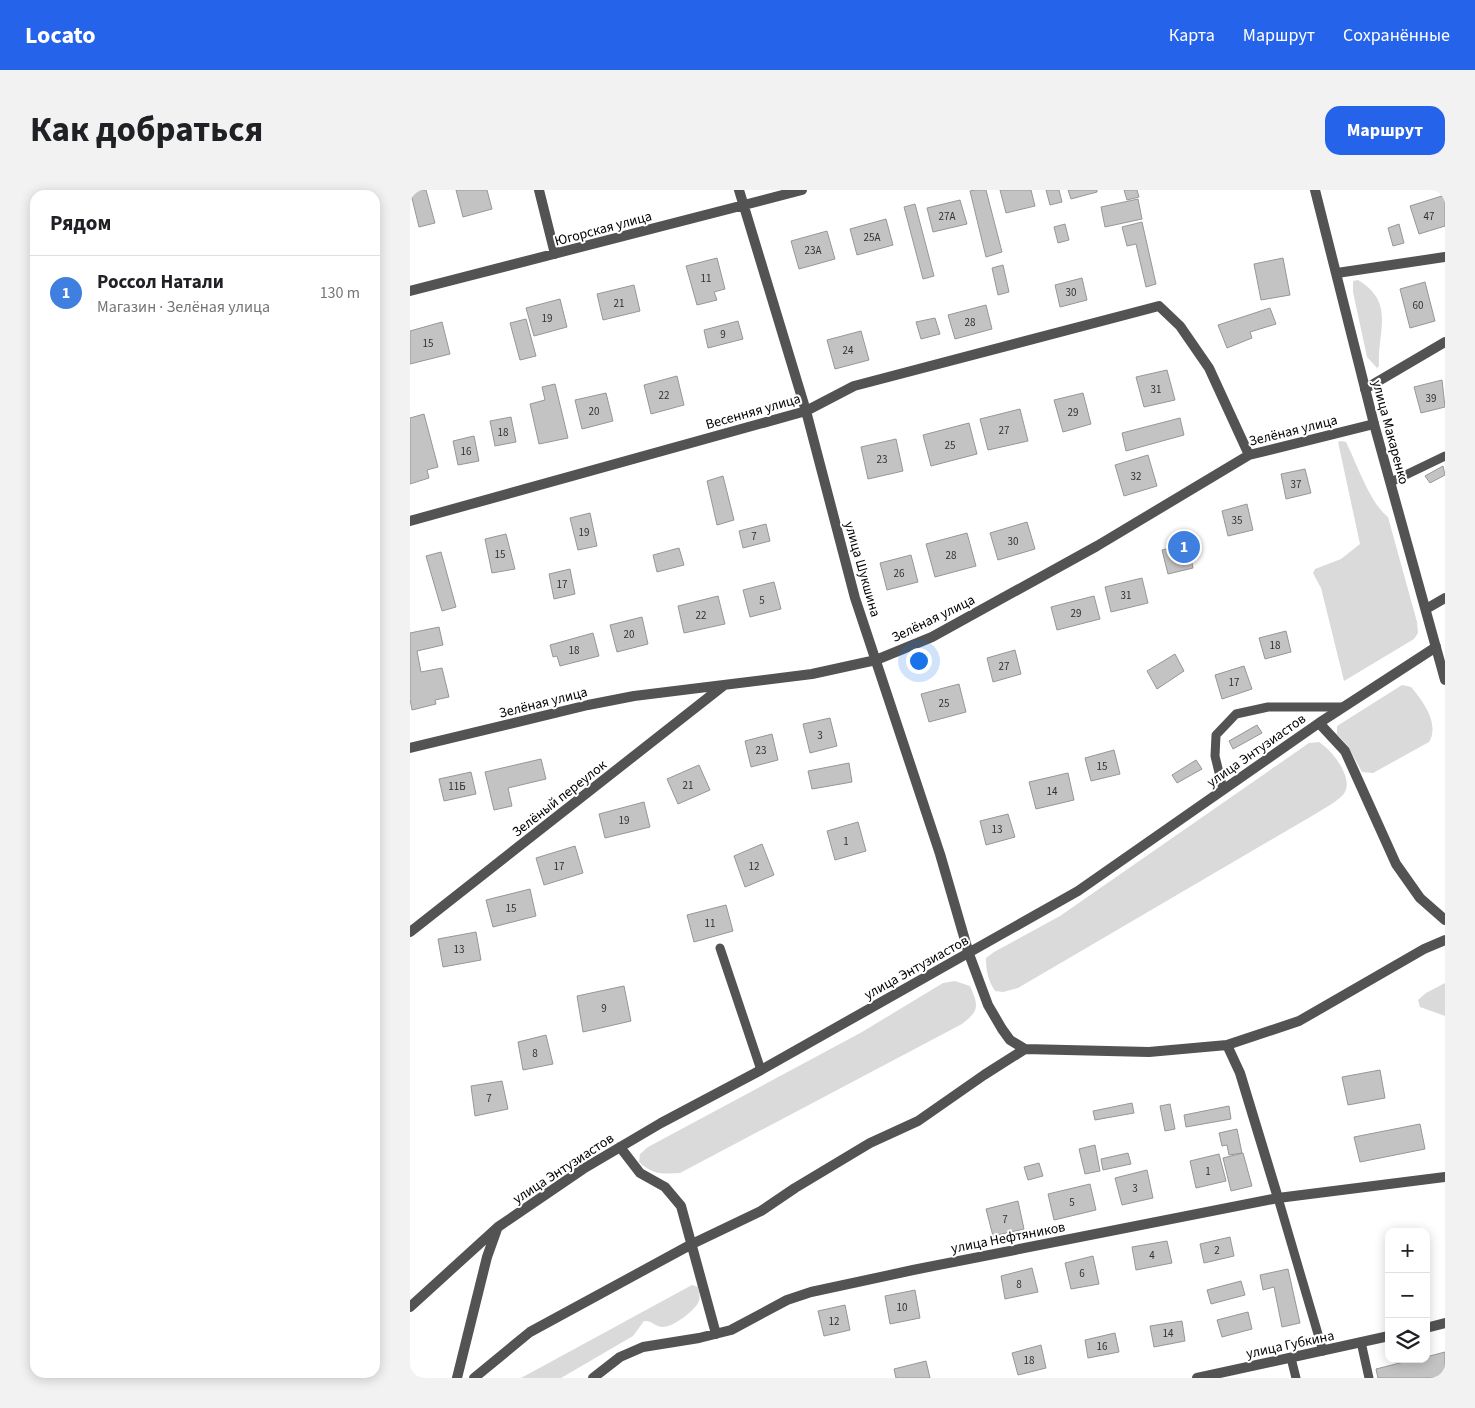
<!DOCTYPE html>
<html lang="ru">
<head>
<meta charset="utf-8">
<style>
  :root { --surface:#fff; --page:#f2f2f2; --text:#202124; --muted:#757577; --line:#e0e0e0; --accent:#2563eb }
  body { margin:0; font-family:"Source Sans 3",sans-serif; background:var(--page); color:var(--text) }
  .controls { position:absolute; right:15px; bottom:15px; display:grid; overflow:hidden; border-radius:10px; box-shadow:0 2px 12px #0003 }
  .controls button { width:45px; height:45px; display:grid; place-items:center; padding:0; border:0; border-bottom:1px solid var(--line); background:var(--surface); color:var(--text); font:25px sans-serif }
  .you { position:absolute; left:508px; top:470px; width:18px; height:18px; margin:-12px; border:4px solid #fff; border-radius:50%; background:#1a73e8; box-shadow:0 0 0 8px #1a73e833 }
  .badge { display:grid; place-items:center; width:32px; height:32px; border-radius:50%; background:var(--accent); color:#fff; font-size:16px; font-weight:700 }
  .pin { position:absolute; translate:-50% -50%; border:2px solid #fff; box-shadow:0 1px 5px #0006 }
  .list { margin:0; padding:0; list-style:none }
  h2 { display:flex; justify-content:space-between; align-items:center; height:65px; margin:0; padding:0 20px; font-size:21px }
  h2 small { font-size:16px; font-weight:400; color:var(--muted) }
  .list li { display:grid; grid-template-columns:32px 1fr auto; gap:15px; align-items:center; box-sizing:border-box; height:75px; padding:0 20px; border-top:1px solid var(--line) }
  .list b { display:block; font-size:19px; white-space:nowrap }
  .list p { margin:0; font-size:16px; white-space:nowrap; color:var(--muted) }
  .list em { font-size:16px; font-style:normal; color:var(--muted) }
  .icon { flex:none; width:28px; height:28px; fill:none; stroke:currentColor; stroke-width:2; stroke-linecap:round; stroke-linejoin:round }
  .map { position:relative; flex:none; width:1035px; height:1188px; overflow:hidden; border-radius:15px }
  header { display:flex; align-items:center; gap:30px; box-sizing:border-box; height:70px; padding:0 25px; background:var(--accent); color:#fff }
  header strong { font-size:24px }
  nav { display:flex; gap:28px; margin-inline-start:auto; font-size:18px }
  .intro { display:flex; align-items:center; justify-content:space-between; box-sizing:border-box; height:120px; padding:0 30px }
  h1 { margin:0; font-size:35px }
  .button { padding:12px 22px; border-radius:15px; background:var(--accent); color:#fff; font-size:18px; font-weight:700 }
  main { display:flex; gap:30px; padding:0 30px }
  aside { flex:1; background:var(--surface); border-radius:15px; box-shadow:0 2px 12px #0003 }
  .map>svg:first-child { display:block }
  .green { fill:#dadada }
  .building { fill:#c3c3c3; stroke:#979797 }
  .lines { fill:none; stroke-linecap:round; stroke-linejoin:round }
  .service { stroke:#535353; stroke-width:9 }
  .minor { stroke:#535353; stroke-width:10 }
  .tertiary { stroke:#535353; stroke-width:10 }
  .labels { text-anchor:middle; stroke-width:4; stroke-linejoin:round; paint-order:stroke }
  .number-label { font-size:11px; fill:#313131 }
  .street-label { font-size:14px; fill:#000; stroke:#fff }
</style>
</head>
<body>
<header>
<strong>Locato</strong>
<nav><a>Карта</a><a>Маршрут</a><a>Сохранённые</a></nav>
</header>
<div class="intro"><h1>Как добраться</h1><a class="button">Маршрут</a></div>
<main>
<aside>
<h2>Рядом<small></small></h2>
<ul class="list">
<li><span class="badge" style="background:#3f7fe0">1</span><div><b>Россол Натали</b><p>Магазин · Зелёная улица</p></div><em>130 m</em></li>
</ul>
</aside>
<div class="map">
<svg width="1035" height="1188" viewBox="0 0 1035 1188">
  <rect width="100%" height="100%" fill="#fff"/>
  <!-- green -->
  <path class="green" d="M 948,90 C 986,113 967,141 969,176 L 967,178 L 957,167 L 943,102 L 943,91 Z
    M 931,251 L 936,252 C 947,274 960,313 978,327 L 1007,432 L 1008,443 L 1004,449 L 934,491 L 911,398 L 903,383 L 905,379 L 931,369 L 950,354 L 928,252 Z
    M 992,495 L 1001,497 C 1013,511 1030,534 1019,552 L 963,583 L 952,582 L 938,556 L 927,544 L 927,536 Z
    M 909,552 C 922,560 946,590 933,605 C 926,612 915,618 907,623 L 608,798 L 593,802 L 585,801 C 578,790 576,781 576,768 L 584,762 L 650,726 L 899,553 Z
    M 545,791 L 560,796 C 569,816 569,821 552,834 L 270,983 C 252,984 243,985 229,972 L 230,964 L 238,957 L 452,842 L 533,793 Z
    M 1035,793 L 1035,826 L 1010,817 L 1008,810 L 1016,803 Z
    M 282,1095 L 288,1097 C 289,1102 291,1108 288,1113 C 284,1121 262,1138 252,1137 C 244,1136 242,1130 234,1131 L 223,1146 L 151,1188 L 111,1188 Z"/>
  <!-- building -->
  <path class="building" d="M 0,0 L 16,0 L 25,33 L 9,37 Z
    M 46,0 L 77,0 L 82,19 L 53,27 Z
    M 565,0 L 576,0 L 592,62 L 576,67 L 560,1 Z
    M 590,0 L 621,0 L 625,16 L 596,23 Z
    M 636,0 L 649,0 L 652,12 L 640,15 Z
    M 658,0 L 687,0 L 687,2 L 661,9 Z
    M 714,0 L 727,0 L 729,7 L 717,10 Z
    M 1035,5 L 1035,36 L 1009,44 L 1000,16 Z
    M 728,9 L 732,29 L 695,37 L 691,17 Z
    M 550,10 L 557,34 L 523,42 L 517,18 Z
    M 505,14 L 524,86 L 513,89 L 494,17 Z
    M 476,29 L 483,55 L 447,65 L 440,39 Z
    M 732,32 L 746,94 L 736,97 L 726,54 L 717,56 L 712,37 Z
    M 655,34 L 659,50 L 648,53 L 644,37 Z
    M 989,34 L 994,53 L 983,56 L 978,38 Z
    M 417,41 L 425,69 L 389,79 L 381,51 Z
    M 307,68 L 315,99 L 304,102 L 307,110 L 287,115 L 276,76 Z
    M 873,68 L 880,105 L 851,110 L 844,74 Z
    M 593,75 L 599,102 L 588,105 L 582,78 Z
    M 672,88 L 677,110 L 650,117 L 645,95 Z
    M 1015,92 L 1025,131 L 1000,138 L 990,99 Z
    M 224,95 L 230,121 L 193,130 L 187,104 Z
    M 150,109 L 157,137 L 124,146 L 116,118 Z
    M 576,115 L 582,139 L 545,149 L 538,125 Z
    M 860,118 L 866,134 L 840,142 L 842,148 L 817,158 L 808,135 Z
    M 525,128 L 530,144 L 511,149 L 506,132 Z
    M 116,129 L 126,166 L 110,170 L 100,133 Z
    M 328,131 L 333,149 L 298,158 L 294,140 Z
    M 32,132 L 40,164 L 0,174 L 0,141 Z
    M 451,141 L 459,170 L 425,179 L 417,150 Z
    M 757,180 L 765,210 L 734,217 L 726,187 Z
    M 267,186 L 274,215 L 241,224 L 234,195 Z
    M 1032,190 L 1035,217 L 1011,223 L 1004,197 Z
    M 145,194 L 158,248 L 129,254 L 120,214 L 135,210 L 132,197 Z
    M 196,203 L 203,231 L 172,239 L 165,210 Z
    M 673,203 L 681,234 L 653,242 L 644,210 Z
    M 610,219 L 618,251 L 578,260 L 570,229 Z
    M 14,224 L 28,277 L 17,280 L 19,288 L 0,294 L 0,228 Z
    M 101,227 L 106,252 L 85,256 L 80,231 Z
    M 770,228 L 774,245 L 716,261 L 712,243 Z
    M 559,233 L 567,264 L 521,276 L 513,245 Z
    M 64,246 L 69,271 L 48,275 L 43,251 Z
    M 486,249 L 493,281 L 458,289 L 451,257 Z
    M 738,265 L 747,296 L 714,306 L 705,275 Z
    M 1033,276 L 1035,285 L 1020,293 L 1015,286 Z
    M 895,279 L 901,303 L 876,309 L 871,284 Z
    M 313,286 L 324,330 L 307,335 L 297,291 Z
    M 837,314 L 843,340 L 818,346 L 812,321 Z
    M 180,323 L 187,356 L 168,360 L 160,328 Z
    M 617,332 L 625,359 L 588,370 L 580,343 Z
    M 356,334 L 360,351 L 333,358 L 329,341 Z
    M 557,343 L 566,376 L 525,387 L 516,354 Z
    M 96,344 L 105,379 L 82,383 L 75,349 Z
    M 778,354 L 783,378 L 758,384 L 752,360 Z
    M 269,358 L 274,375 L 247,382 L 243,365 Z
    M 31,362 L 46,417 L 32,421 L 16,366 Z
    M 501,365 L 508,392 L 477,400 L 470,373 Z
    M 160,379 L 165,404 L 144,409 L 139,384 Z
    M 732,388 L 738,413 L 701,422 L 695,397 Z
    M 364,392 L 371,419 L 340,427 L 333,400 Z
    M 308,406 L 315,434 L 274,443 L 268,416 Z
    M 684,406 L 690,429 L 647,440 L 641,417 Z
    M 232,427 L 238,454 L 207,462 L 200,435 Z
    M 29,437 L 33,455 L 7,461 L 11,482 L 32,478 L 39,507 L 25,510 L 26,514 L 2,520 L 0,509 L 0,443 Z
    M 876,441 L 881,462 L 855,469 L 849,448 Z
    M 183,443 L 189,466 L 150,476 L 147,466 L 143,467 L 140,455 Z
    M 605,460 L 611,484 L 583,492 L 577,468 Z
    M 765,464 L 774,481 L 747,499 L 737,481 Z
    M 834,476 L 842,499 L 812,509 L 805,485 Z
    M 549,494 L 556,522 L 519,532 L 511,504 Z
    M 420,528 L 427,556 L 400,563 L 393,534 Z
    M 847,535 L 852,543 L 823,559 L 819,551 Z
    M 362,544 L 368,570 L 341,577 L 335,551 Z
    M 704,560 L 710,584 L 681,591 L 675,568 Z
    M 131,569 L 136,589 L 98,598 L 102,616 L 84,620 L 75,582 Z
    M 786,570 L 792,579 L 767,593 L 762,585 Z
    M 439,573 L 442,592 L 402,599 L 398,581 Z
    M 289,575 L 300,600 L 268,614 L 257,589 Z
    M 61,582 L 66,604 L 34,611 L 29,589 Z
    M 658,583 L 664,610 L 626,619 L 619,592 Z
    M 234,612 L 240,637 L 195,648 L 189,624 Z
    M 598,624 L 605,647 L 576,655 L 570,631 Z
    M 448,632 L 456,661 L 425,670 L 417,641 Z
    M 352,654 L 364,685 L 335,697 L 324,666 Z
    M 165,656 L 173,683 L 134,695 L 126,668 Z
    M 120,699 L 126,726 L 83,737 L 76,710 Z
    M 316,715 L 323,741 L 284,752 L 277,725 Z
    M 66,742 L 71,770 L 33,777 L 28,749 Z
    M 214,796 L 221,831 L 173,842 L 167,806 Z
    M 136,845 L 143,874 L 113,880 L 108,852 Z
    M 970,880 L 975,908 L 938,915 L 932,887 Z
    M 92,891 L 98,919 L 65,926 L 61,896 Z
    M 722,913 L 724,923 L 685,930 L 683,921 Z
    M 760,914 L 765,939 L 755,941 L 750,916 Z
    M 819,916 L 821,929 L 776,937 L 774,925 Z
    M 1010,934 L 1015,959 L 950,972 L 944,947 Z
    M 827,939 L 832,963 L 819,965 L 817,955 L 812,956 L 809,943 Z
    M 685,955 L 690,981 L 675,984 L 669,959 Z
    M 718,963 L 721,974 L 693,980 L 691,969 Z
    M 833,963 L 842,996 L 821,1001 L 813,968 Z
    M 809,964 L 816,991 L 786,998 L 780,971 Z
    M 629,973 L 633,986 L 618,990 L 614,977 Z
    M 737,980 L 743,1008 L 712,1015 L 705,988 Z
    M 680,994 L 686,1020 L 644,1030 L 638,1004 Z
    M 608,1011 L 614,1039 L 583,1046 L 576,1019 Z
    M 820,1047 L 824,1066 L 794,1073 L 790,1054 Z
    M 757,1051 L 762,1073 L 726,1080 L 722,1057 Z
    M 683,1066 L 689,1094 L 661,1099 L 655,1073 Z
    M 622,1078 L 628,1102 L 595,1109 L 591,1086 Z
    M 878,1079 L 890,1133 L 872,1137 L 864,1097 L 853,1100 L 850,1085 Z
    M 831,1091 L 835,1105 L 801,1114 L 797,1100 Z
    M 505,1100 L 510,1128 L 480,1134 L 475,1106 Z
    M 435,1115 L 440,1140 L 414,1146 L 408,1121 Z
    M 838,1122 L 842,1139 L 812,1147 L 807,1130 Z
    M 772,1131 L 775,1151 L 744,1157 L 740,1136 Z
    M 705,1143 L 709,1162 L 678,1168 L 675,1150 Z
    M 631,1155 L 636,1178 L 608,1185 L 602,1163 Z
    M 1035,1162 L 1035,1188 L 968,1188 L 966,1179 L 1006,1169 L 1016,1169 L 1016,1167 Z
    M 516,1171 L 520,1188 L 486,1188 L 484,1179 Z"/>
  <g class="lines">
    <!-- service -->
    <path class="service" d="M 981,292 L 1035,266
      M 813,599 L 805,566 L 806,545 L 826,524 L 858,517 L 933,517
      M 310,758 L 351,880
      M 868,1008 L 913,1161
      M 951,1152 L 959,1188
      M 881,1168 L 886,1188"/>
    <!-- minor -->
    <path class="minor" d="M 129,0 L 145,64
      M 329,0 L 396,221 L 445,408 L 530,664 L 559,764 L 578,815 L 592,839 L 600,850 L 615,859 L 739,862 L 817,855 L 830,883 L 868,1008
      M 927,83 L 1035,67
      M 0,101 L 392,0
      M 955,199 L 1035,152
      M 0,331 L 396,221 L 444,196 L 749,116 L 770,136 L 799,178 L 839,265
      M 1016,419 L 1035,408
      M 909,533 L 935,561 L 986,674 L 1010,708 L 1035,730
      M 0,558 L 178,515 L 224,506 L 402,484 L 466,470 L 522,447 L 687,356 L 839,265 L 964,234
      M 0,742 L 313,496
      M 817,855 L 889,831 L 1014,759 L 1035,750
      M 210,957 L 230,983 L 255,997 L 271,1016 L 306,1144
      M 0,1117 L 88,1037 L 173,979 L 251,933 L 351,880 L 668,701 L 909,533 L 1026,457
      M 1016,1138 L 1035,1133
      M 47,1188 L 77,1067 L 87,1039
      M 64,1188 L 120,1142 L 282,1054 L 351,1021 L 385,998 L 460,953 L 508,931 L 574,885 L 615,859
      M 183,1188 L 210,1167 L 233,1157 L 289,1148 L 321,1140 L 377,1110 L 401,1102 L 503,1080 L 868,1008 L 1035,987
      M 787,1188 L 979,1146"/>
    <!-- tertiary -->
    <path class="tertiary" d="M 905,0 L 964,234 L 1035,490"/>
  </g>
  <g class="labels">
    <!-- number labels -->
    <g class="number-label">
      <text x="537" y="30">27А</text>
      <text x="1019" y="30">47</text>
      <text x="462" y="51">25А</text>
      <text x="403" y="64">23А</text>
      <text x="296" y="92">11</text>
      <text x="661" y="106">30</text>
      <text x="209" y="117">21</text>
      <text x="1008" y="119">60</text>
      <text x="137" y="132">19</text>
      <text x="560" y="136">28</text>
      <text x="313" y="148">9</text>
      <text x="18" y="157">15</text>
      <text x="438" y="164">24</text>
      <text x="746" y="203">31</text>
      <text x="254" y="209">22</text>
      <text x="1021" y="212">39</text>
      <text x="184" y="225">20</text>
      <text x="663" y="226">29</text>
      <text x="594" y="244">27</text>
      <text x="93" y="246">18</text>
      <text x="540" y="259">25</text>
      <text x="56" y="265">16</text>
      <text x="472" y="273">23</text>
      <text x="726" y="290">32</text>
      <text x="886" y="298">37</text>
      <text x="827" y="334">35</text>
      <text x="174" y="346">19</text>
      <text x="344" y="350">7</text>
      <text x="603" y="355">30</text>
      <text x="90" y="368">15</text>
      <text x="541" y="369">28</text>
      <text x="489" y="387">26</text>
      <text x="152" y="398">17</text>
      <text x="716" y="409">31</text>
      <text x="352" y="414">5</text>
      <text x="666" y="427">29</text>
      <text x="291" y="429">22</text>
      <text x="219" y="448">20</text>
      <text x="865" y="459">18</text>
      <text x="164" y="464">18</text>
      <text x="594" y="480">27</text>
      <text x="824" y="496">17</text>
      <text x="534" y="517">25</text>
      <text x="410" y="549">3</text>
      <text x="351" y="564">23</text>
      <text x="692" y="580">15</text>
      <text x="278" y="599">21</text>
      <text x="47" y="600">11Б</text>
      <text x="642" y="605">14</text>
      <text x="214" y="634">19</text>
      <text x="587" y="643">13</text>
      <text x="436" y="655">1</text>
      <text x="149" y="680">17</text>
      <text x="344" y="680">12</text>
      <text x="101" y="722">15</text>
      <text x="300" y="737">11</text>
      <text x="49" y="763">13</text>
      <text x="194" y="822">9</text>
      <text x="125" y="867">8</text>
      <text x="79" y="912">7</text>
      <text x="798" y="985">1</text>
      <text x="725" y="1002">3</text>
      <text x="662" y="1016">5</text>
      <text x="595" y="1033">7</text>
      <text x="807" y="1064">2</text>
      <text x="742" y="1069">4</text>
      <text x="672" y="1087">6</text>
      <text x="609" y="1098">8</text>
      <text x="492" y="1121">10</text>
      <text x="424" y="1135">12</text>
      <text x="758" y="1147">14</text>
      <text x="692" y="1160">16</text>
      <text x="619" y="1174">18</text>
    </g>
    <!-- street labels -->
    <g class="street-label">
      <text transform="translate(193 38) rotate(-15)" y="5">Югорская улица</text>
      <text transform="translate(343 221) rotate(-16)" y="5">Весенняя улица</text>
      <text transform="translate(883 240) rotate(-14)" y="5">Зелёная улица</text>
      <text transform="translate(981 242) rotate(75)" y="5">улица Макаренко</text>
      <text transform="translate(453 379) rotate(74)" y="5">улица Шукшина</text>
      <text transform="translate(523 428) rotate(-26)" y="5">Зелёная улица</text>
      <text transform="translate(133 512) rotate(-14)" y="5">Зелёная улица</text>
      <text transform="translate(846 560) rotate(-35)" y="5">улица Энтузиастов</text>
      <text transform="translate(149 608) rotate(-38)" y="5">Зелёный переулок</text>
      <text transform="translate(506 777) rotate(-29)" y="5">улица Энтузиастов</text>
      <text transform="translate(153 978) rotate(-33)" y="5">улица Энтузиастов</text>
      <text transform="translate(598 1047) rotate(-11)" y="5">улица Нефтяников</text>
      <text transform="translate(880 1154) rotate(-12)" y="5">улица Губкина</text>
    </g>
  </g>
</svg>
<div class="controls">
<button>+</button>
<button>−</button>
<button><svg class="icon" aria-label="layers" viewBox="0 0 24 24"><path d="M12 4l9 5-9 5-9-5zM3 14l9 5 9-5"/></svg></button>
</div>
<div class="you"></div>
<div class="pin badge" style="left:774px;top:357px;background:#3f7fe0">1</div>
</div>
</main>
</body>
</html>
